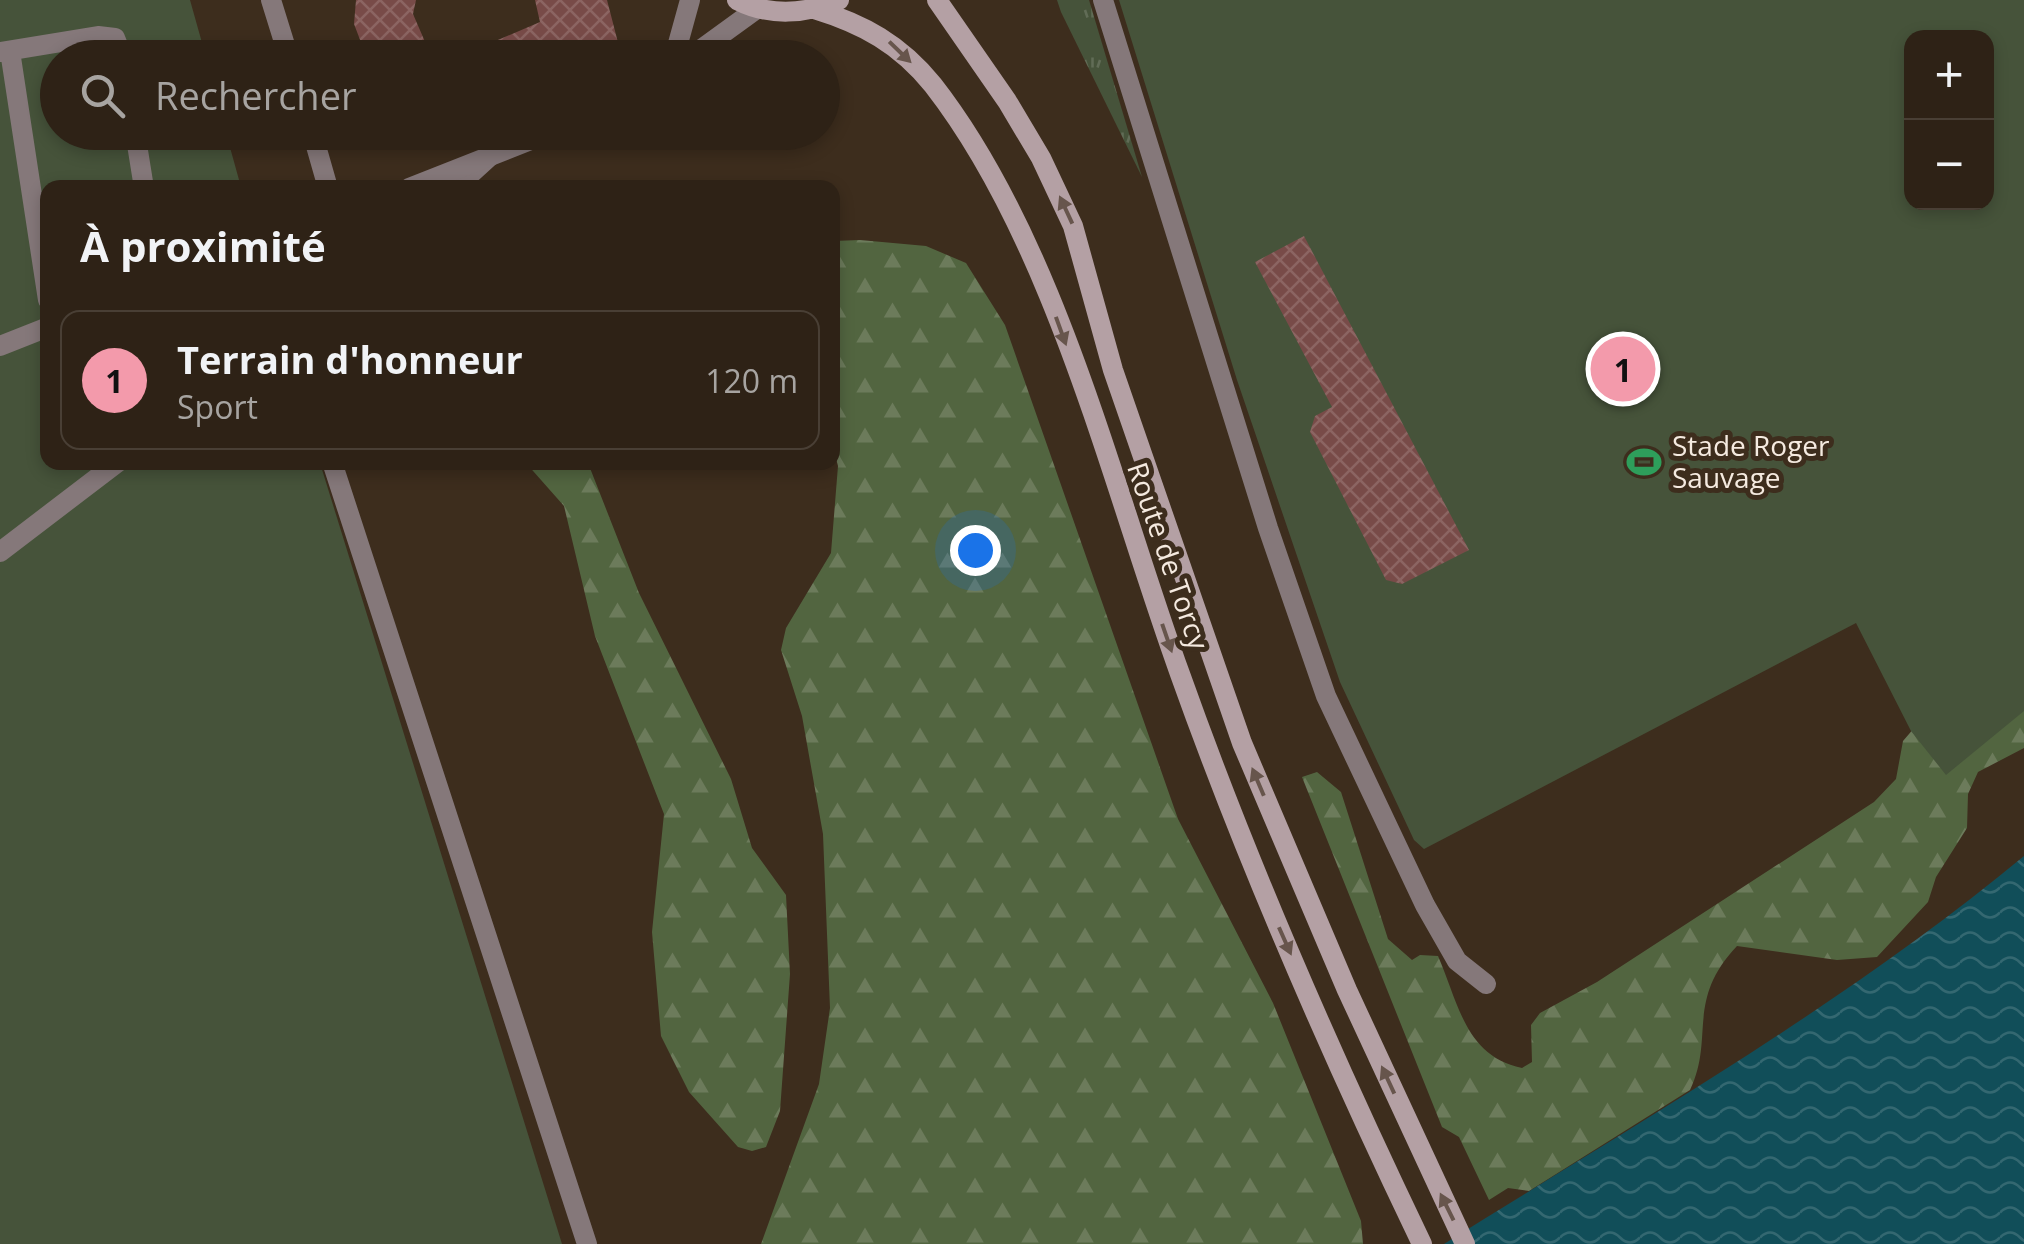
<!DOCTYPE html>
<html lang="fr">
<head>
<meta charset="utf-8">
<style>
  :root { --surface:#2e2216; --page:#362a1f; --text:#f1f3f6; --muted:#a7a4a1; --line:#493f35; --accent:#f39aab }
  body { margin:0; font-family:"Open Sans",sans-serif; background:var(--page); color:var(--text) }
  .controls { position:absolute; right:30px; top:30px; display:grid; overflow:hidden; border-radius:20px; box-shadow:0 5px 15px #0003 }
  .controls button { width:90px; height:90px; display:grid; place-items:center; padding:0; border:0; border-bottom:2px solid var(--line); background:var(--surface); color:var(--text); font:50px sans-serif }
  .you { position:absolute; left:975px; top:550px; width:35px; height:35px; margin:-25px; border:8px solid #fff; border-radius:50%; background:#1a73e8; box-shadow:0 0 0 15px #1a73e833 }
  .badge { display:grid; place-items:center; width:65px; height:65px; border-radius:50%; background:var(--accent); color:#111; font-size:32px; font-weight:700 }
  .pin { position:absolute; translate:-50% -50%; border:5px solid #fff; box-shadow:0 2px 10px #0006 }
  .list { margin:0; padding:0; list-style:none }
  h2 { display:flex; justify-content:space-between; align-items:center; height:130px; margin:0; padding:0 40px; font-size:42px }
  h2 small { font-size:32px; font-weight:400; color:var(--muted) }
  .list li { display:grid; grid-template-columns:65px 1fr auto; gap:30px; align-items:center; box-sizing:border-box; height:140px; margin:0 20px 20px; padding:0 20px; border:2px solid var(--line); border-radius:20px }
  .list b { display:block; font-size:38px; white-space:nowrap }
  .list p { margin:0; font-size:32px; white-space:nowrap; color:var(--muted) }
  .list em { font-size:32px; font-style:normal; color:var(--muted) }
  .icon { flex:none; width:55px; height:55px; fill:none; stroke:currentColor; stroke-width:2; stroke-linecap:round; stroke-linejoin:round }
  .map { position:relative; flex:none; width:2024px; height:1244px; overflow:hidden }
  .search { position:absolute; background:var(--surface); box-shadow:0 5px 15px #0003; left:40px; top:40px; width:800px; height:110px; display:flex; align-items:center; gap:25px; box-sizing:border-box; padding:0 35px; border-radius:55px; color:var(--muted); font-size:38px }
  .panel { position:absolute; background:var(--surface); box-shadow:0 5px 15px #0003; left:40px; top:180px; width:800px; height:290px; border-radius:20px }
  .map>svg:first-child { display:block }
  .grass { fill:url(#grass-tufts) }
  .forest { fill:url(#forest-firs) }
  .pitch { fill:#46533a; fill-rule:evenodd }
  .water { fill:url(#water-waves) }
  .building { fill:url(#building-cross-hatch) }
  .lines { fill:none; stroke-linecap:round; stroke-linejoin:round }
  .lane { stroke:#85787a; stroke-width:20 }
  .street { stroke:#85787a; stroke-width:20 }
  .secondary { stroke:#b4a0a4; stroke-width:20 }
  .oneway { fill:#67554c }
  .labels { text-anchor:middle; stroke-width:10; stroke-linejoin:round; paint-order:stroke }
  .poi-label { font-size:28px; fill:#f5eae0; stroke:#3d2d1d; text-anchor:start }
  .street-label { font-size:28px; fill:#f5eae0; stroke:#3d2d1d }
</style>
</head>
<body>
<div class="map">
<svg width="2024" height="1244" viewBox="0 0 2024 1244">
  <defs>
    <pattern id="grass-tufts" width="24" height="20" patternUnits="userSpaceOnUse" patternTransform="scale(2.5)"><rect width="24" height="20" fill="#46533a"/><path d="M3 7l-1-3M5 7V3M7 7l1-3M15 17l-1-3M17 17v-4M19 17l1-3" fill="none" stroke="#616c56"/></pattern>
    <pattern id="forest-firs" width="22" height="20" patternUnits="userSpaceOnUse" patternTransform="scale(2.5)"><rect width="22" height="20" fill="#526540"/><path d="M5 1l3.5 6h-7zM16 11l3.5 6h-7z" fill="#6c7b5b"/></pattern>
    <pattern id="water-waves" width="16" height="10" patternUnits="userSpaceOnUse" patternTransform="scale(2.5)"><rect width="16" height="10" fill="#114e59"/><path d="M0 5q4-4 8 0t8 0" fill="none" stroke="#346871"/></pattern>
    <pattern id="building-cross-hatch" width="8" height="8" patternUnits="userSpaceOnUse" patternTransform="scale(2.5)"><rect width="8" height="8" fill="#784b48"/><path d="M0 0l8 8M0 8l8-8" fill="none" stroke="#8c6562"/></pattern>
  </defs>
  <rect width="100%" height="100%" fill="#3d2d1d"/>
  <!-- grass -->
  <path class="grass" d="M 1057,0 L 1089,0 L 1142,177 L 1061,12 Z"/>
  <!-- forest -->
  <path class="forest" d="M 860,240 L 926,246 L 966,263 L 1005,325 L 1178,819 L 1273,1003 L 1361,1221 L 1363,1244 L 761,1244 L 819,1084 L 830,1008 L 823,834 L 802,716 L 781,650 L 786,628 L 831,553 L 838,466 L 832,443 L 833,241 Z
    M 526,463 L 588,463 L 639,593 L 731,779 L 752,848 L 786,895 L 790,974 L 780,1111 L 766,1147 L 752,1151 L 738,1147 L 689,1092 L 661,1036 L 652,932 L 664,814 L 595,636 L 564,506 Z
    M 2024,697 L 2024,748 L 1978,772 L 1968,794 L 1967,828 L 1936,877 L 1928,902 L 1877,957 L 1837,960 L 1737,946 C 1685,1001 1715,1038 1690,1090 L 1529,1191 L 1508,1188 L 1489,1200 L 1459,1137 L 1442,1127 L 1302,777 L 1317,772 L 1341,792 L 1388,939 L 1412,960 L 1420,955 L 1438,956 C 1459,1004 1465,1056 1522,1068 L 1532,1062 L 1531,1025 L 1540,1013 L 1597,982 L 1874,802 L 1896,779 L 1903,741 L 1915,727 Z"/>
  <!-- pitch -->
  <path class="pitch" d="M 0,0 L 190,0 L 206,57 L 58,58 L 58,132 L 226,133 L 241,187 L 48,188 L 48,462 L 320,463 L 562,1244 L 0,1244 Z
    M 1119,0 L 2024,0 L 2024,711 L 1946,775 L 1911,731 L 1856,623 L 1424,849 L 1414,840 L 1340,682 L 1237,380 ZM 1912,38 L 1986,38 L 1986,202 L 1912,202 Z"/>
  <!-- water -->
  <path class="water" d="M 2024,856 L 2024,1244 L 1444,1244 C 1641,1121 1845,1004 2024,856 Z"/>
  <!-- building -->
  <path class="building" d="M 356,0 L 416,0 L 413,14 L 432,58 L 367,58 L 354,24 Z
    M 535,0 L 607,0 L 622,58 L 456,58 L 540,22 Z
    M 1304,236 L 1469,550 L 1402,584 L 1386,580 L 1310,432 L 1315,416 L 1332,407 L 1255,262 Z"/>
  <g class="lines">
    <!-- lane -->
    <path class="lane" d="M 271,0 L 289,58
      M 1103,0 L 1268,528 L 1326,696 L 1425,905 L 1457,961 L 1486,984
      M 10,51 L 48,300
      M 1,52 L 98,36 L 115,38 L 123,58
      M 135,132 L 144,188
      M 312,132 L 328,188
      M 455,188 L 489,157
      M 0,346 L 48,327
      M 332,462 L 587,1244
      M 0,552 L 118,462"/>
    <!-- street -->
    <path class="street" d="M 674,58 L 690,0
      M 689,58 L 758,8
      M 409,188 L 551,132"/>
    <!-- secondary -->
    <path class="secondary" d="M 737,0 C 770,17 806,14 839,0
      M 937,0 L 1007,101 L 1041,158 L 1073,226 L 1113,370 L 1242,743 L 1347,990 L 1465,1244
      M 814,9 C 863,24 900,44 933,85 C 1056,243 1112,486 1180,674 C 1249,868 1333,1059 1422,1244"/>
  </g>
  <!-- one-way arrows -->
  <defs><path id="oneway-solid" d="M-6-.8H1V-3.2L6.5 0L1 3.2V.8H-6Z" transform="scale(2.5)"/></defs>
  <g class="oneway">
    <use href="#oneway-solid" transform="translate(900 52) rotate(44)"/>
    <use href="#oneway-solid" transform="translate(1066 210) rotate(-115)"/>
    <use href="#oneway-solid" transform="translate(1061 331) rotate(70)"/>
    <use href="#oneway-solid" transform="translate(1167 638) rotate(71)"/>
    <use href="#oneway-solid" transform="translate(1258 782) rotate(-113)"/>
    <use href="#oneway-solid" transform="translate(1285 941) rotate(66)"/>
    <use href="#oneway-solid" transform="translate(1388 1080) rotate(-115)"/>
    <use href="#oneway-solid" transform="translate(1447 1207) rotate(-116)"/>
  </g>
  <!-- icons -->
  <defs>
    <g id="stadium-bare" transform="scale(2.7)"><path d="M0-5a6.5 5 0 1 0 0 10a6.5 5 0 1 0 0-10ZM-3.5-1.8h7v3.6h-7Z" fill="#2e9e5b" stroke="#3d2d1d" stroke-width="2.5" paint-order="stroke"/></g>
  </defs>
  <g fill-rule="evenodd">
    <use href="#stadium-bare" x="1644" y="462"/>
  </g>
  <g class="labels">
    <!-- poi labels -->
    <g class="poi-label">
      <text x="1672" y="456">Stade Roger<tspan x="1672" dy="32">Sauvage</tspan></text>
    </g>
    <!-- street labels -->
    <g class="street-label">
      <text transform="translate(1168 556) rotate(71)" y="10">Route de Torcy</text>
    </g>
  </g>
</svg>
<div class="controls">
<button>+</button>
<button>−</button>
</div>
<div class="you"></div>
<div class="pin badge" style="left:1623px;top:369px">1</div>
<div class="search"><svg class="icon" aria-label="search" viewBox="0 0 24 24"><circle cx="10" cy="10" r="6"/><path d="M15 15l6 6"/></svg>Rechercher</div>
<section class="panel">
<h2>À proximité<small></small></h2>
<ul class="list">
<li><span class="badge">1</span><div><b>Terrain d'honneur</b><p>Sport</p></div><em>120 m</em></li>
</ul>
</section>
</div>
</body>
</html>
